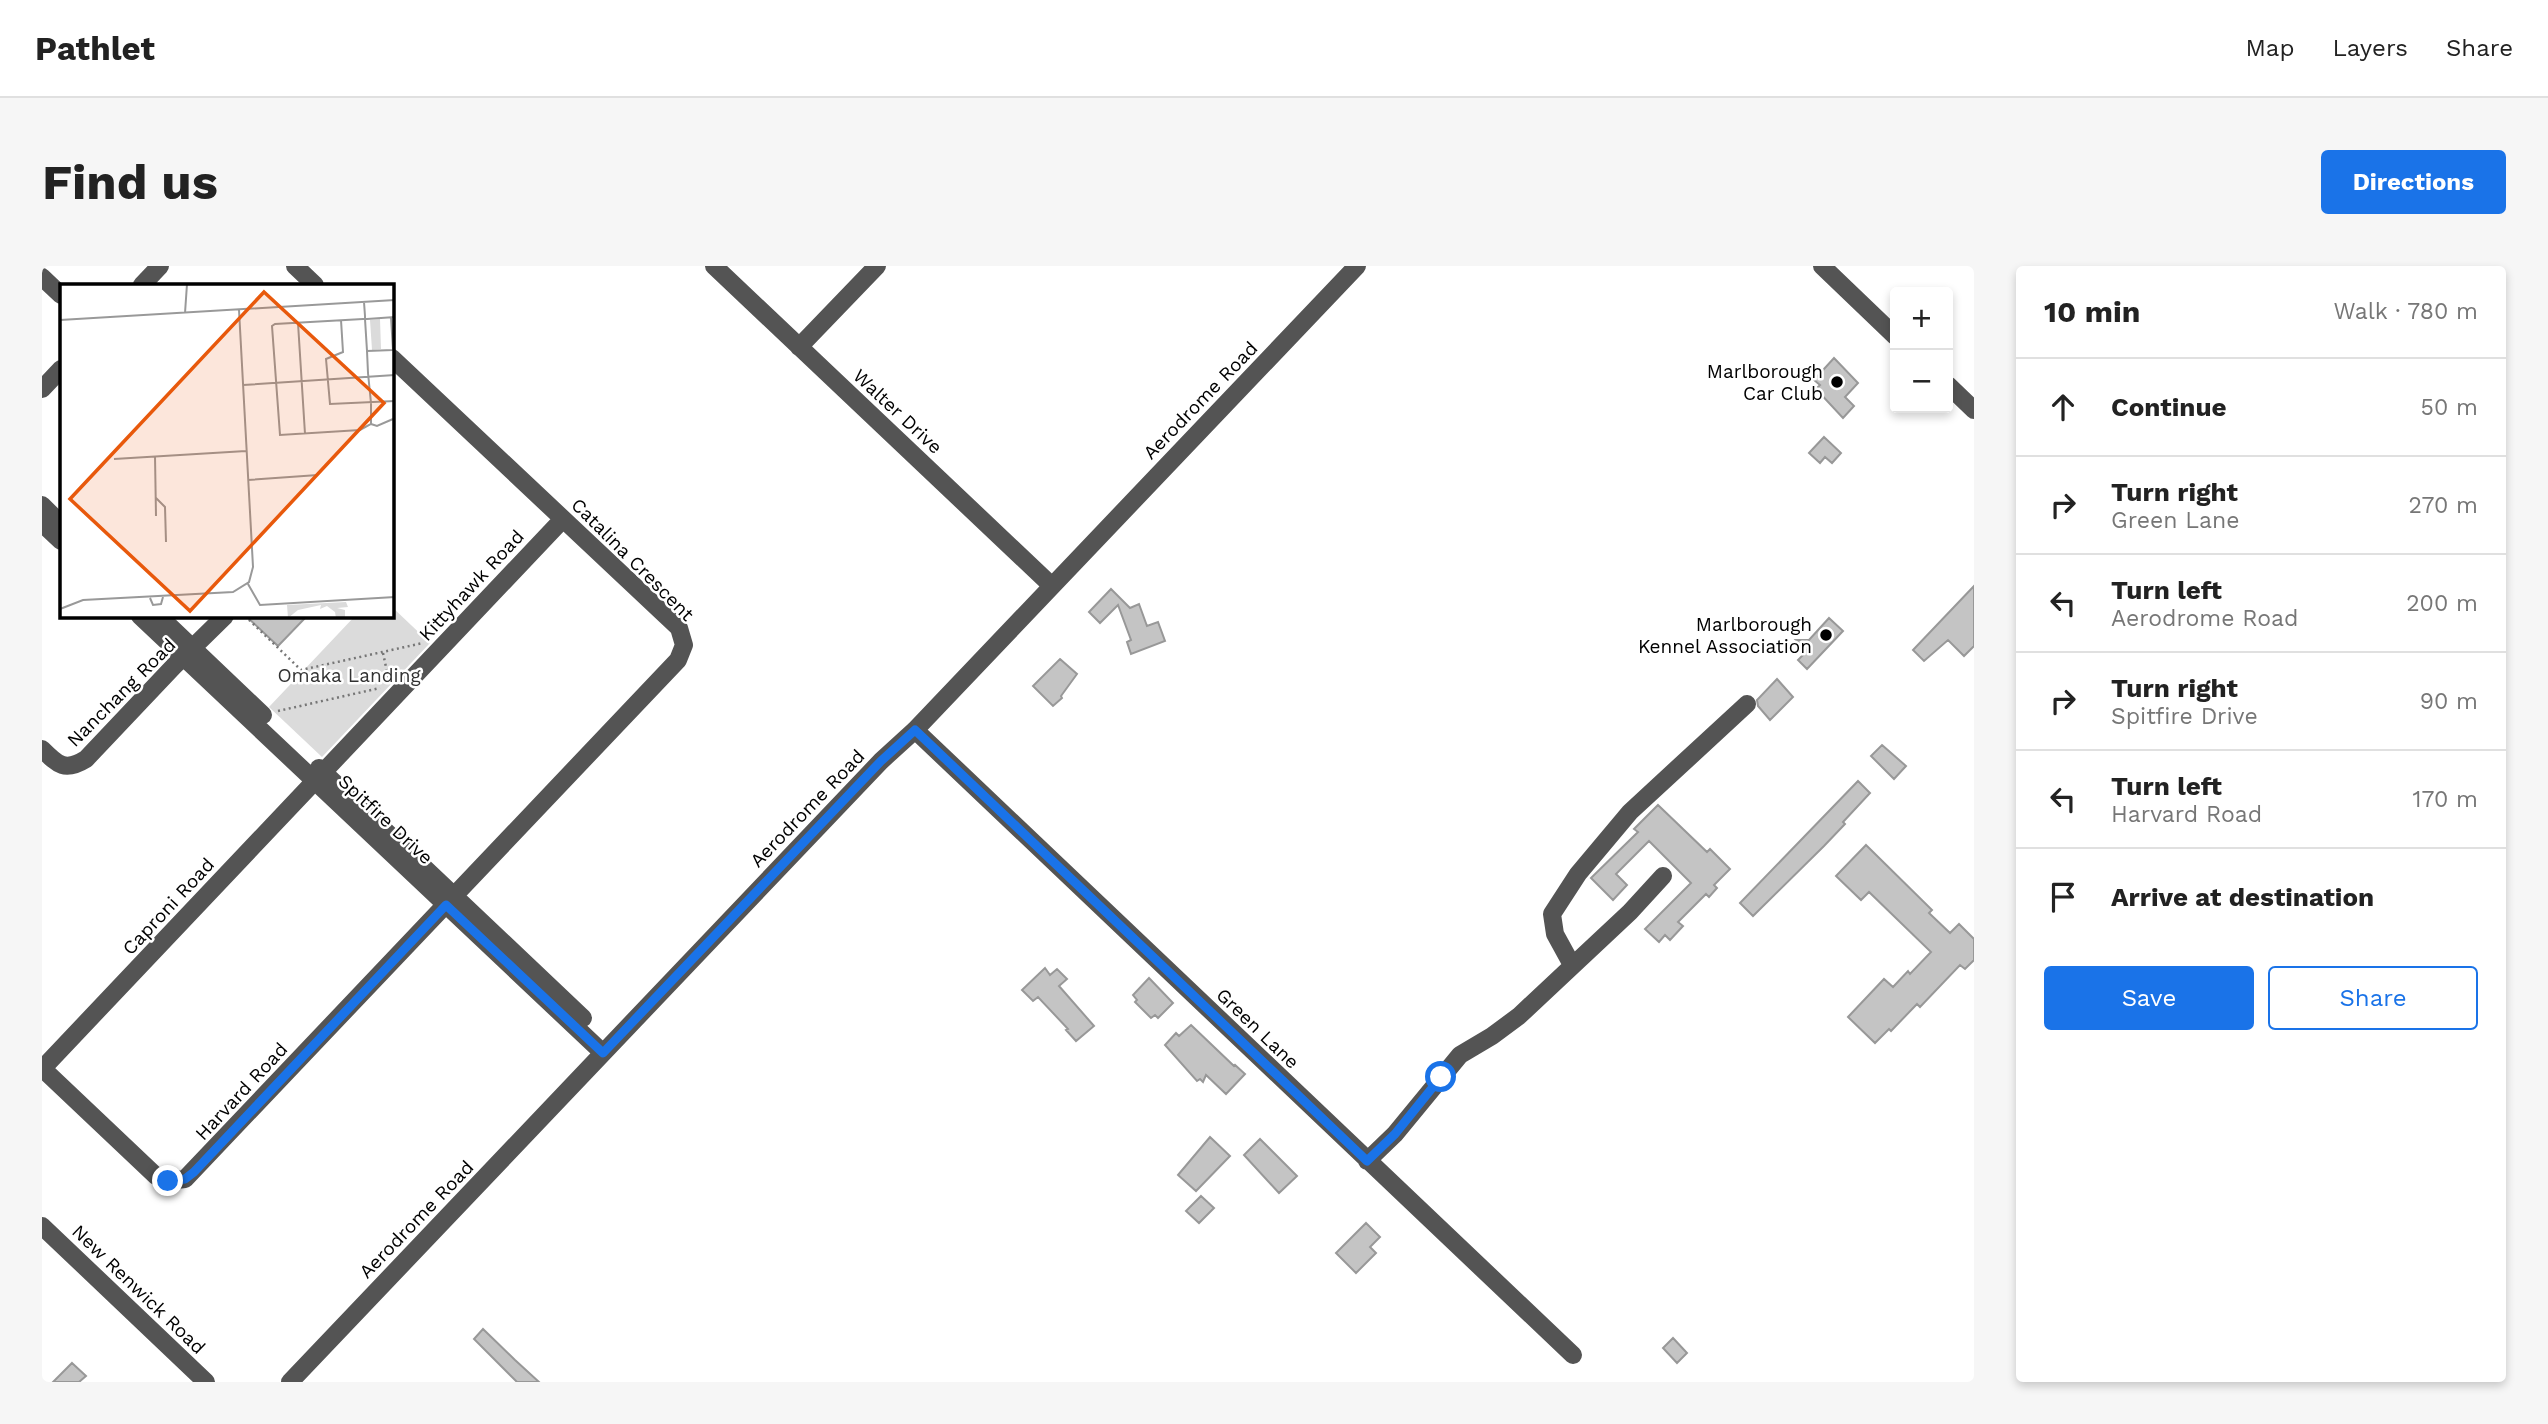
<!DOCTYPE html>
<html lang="en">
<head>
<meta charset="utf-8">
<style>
  :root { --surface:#fff; --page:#f6f6f6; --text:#222; --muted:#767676; --line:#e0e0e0; --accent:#1a73e8 }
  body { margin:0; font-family:"Work Sans",sans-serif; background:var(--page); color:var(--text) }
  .controls { position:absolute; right:21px; top:21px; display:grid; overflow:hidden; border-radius:7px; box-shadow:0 4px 10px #0003 }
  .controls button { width:63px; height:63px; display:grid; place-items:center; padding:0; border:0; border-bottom:2px solid var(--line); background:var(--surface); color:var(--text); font:35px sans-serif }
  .stop { position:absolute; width:21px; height:21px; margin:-16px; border:5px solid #1a73e8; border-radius:50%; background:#fff }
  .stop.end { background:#1a73e8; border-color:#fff; box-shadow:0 2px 7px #0008 }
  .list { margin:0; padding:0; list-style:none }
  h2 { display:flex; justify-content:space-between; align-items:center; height:91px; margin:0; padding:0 28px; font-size:30px }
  h2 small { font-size:23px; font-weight:400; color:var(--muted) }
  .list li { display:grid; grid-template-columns:46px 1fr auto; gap:21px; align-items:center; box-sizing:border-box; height:98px; padding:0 28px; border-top:2px solid var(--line) }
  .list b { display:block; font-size:26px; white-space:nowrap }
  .list p { margin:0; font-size:23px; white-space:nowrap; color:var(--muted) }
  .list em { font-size:23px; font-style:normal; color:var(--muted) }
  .actions { display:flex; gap:14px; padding:21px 28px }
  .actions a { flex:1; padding:16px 0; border:2px solid var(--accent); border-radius:7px; text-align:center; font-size:24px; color:var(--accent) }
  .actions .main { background:var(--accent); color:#fff }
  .icon { flex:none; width:38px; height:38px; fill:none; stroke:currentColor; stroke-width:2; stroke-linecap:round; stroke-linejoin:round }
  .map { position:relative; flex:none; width:1932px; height:1116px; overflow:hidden; border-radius:7px }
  header { display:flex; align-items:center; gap:42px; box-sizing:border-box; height:98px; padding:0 35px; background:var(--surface); border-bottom:2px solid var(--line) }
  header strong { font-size:33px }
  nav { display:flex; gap:38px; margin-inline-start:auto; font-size:24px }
  .intro { display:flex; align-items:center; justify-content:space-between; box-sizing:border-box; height:168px; padding:0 42px }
  h1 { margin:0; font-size:49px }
  .button { padding:18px 32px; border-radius:7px; background:var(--accent); color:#fff; font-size:24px; font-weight:700 }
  main { display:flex; gap:42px; padding:0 42px }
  aside { flex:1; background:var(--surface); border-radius:7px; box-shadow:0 4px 10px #0003 }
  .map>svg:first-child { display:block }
  .green { fill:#dbdbdb }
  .building { fill:#c4c4c4; stroke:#989898; stroke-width:2 }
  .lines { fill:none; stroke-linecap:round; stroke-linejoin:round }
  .path { stroke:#767676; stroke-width:2.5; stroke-dasharray:2 3.5; stroke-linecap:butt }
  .minor { stroke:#545454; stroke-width:18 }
  .route { stroke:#1a73e8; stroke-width:9 }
  .poi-dot { fill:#000; stroke:#fff; stroke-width:2.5 }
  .labels { text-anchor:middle; stroke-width:5; stroke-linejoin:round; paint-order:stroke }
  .poi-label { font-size:19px; fill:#000; stroke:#fff; text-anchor:end }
  .street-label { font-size:19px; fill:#000; stroke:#fff }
  .park-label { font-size:19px; fill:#323232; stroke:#fff }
  .inset-road { fill:none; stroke:#999; stroke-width:2 }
  .view { fill:#e8590c; fill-opacity:0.15; stroke:#e8590c; stroke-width:3.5 }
  .inset-edge { fill:none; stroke:#000; stroke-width:3.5 }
</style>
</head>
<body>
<header>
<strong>Pathlet</strong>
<nav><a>Map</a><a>Layers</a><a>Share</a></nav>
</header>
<div class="intro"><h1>Find us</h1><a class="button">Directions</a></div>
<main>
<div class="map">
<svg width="1932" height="1116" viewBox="0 0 1932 1116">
  <rect width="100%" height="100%" fill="#fff"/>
  <!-- green -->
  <path class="green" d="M 350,341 L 388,377 L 280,491 L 227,441 L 313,350 L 350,350 Z"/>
  <!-- building -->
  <path class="building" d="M 1792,92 L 1816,117 L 1803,131 L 1812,140 L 1801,152 L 1774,123 L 1778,119 L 1772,114 Z
    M 1782,171 L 1799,187 L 1790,197 L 1783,191 L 1778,197 L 1767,187 Z
    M 1932,320 L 1932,380 L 1922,390 L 1906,374 L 1882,395 L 1871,384 Z
    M 1069,323 L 1088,342 L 1097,338 L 1105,360 L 1116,356 L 1123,375 L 1089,388 L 1085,376 L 1089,374 L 1076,339 L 1058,357 L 1047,346 Z
    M 204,350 L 265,350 L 236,380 Z
    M 1787,352 L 1801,365 L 1765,403 L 1756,394 L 1765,385 L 1754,374 L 1767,374 Z
    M 1018,393 L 1035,408 L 1019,430 L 1020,432 L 1011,440 L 991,420 Z
    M 1735,413 L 1751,431 L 1728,454 L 1716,440 L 1715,434 Z
    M 1840,479 L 1864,500 L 1852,513 L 1829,490 Z
    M 1816,515 L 1828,527 L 1801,556 L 1803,558 L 1782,580 L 1711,650 L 1698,637 Z
    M 1616,539 L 1665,586 L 1668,583 L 1688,603 L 1672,619 L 1675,622 L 1667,631 L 1664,628 L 1636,656 L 1641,660 L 1628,674 L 1623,669 L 1617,676 L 1603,663 L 1649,617 L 1607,575 L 1574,608 L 1585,619 L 1571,634 L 1549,612 L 1596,566 L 1592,563 Z
    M 1824,579 L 1890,644 L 1887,647 L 1908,667 L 1917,658 L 1932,673 L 1932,694 L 1923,703 L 1918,699 L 1878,741 L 1875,738 L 1849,765 L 1847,763 L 1833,777 L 1806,751 L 1842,713 L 1851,721 L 1866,705 L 1868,708 L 1889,686 L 1827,626 L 1819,634 L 1794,610 Z
    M 1003,702 L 1008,709 L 1015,703 L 1025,713 L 1017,720 L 1052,760 L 1034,775 L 1024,764 L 1026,763 L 996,731 L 991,735 L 980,724 Z
    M 1107,712 L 1131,737 L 1116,752 L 1113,749 L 1109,752 L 1093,736 L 1095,734 L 1091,729 Z
    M 1149,759 L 1192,800 L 1193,799 L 1203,808 L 1184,828 L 1164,809 L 1161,816 L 1158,813 L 1155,815 L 1123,779 L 1134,767 L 1137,770 Z
    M 1168,871 L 1188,890 L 1154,925 L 1136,909 Z
    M 1218,873 L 1255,910 L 1237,927 L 1202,889 Z
    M 1159,930 L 1172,942 L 1157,957 L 1144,945 Z
    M 1324,957 L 1338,971 L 1328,981 L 1334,987 L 1314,1007 L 1294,987 Z
    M 441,1063 L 473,1094 L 497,1116 L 475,1116 L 432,1073 Z
    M 1631,1072 L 1645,1087 L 1635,1097 L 1621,1082 Z
    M 30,1097 L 44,1110 L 37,1116 L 11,1116 Z"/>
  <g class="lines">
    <!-- path -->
    <path class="path" d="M 203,350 L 259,404 L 381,377
      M 341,387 L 347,415
      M 236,445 L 338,422"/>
    <!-- minor -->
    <path class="minor" d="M 253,0 L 273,19
      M 672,0 L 1010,320
      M 1780,0 L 1853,70
      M 0,11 L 19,29
      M 100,19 L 118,0
      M 757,81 L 835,0
      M 1906,119 L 1932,144
      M 0,123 L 19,103
      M 0,239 L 19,258
      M 0,257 L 19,275
      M 98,350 L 561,787
      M 117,350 L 221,449
      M 873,464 L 1531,1089
      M 0,483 C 16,499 23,506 44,493 L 132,400 L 183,350
      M 277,502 L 541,752
      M 1530,699 L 1513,668 L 1510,648 L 1536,608 L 1588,546 L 1705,438
      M 0,802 L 114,910 L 126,915 L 143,913 L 636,394 L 642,379 L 637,362 L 350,92
      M 1,802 L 521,253
      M 1325,895 L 1353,868 L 1418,789 L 1450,770 L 1477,750 L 1588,646 L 1621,610
      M 0,960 L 164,1116
      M 248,1116 L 839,495 L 873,464 L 1315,0"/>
  </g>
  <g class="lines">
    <!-- route -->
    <path class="route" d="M 126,915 L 143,913 L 152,906 L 404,639 L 561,787 L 839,495 L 873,464 L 1325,895 L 1353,868 L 1399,811"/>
  </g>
  <!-- markers -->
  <g class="poi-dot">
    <circle cx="1795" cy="116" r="7"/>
    <circle cx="1784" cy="369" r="7"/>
  </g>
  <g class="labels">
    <!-- poi labels -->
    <g class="poi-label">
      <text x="1781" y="112">Marlborough<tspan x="1781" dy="22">Car Club</tspan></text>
      <text x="1770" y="365">Marlborough<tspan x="1770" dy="22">Kennel Association</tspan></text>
    </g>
    <!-- street labels -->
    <g class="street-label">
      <text transform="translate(1158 134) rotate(-46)" y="7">Aerodrome Road</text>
      <text transform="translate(856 145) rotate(43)" y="7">Walter Drive</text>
      <text transform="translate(591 293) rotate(45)" y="7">Catalina Crescent</text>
      <text transform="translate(429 319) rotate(-47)" y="7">Kittyhawk Road</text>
      <text transform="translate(79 426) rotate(-45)" y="7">Nanchang Road</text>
      <text transform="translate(765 542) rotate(-46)" y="7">Aerodrome Road</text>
      <text transform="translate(344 553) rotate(43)" y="7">Spitfire Drive</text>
      <text transform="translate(126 640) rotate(-47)" y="7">Caproni Road</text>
      <text transform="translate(1216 762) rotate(44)" y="7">Green Lane</text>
      <text transform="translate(199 825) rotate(-47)" y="7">Harvard Road</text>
      <text transform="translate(374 953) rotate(-46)" y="7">Aerodrome Road</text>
      <text transform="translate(97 1023) rotate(44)" y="7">New Renwick Road</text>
    </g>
    <!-- park labels -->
    <g class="park-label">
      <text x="307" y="416">Omaka Landing</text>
    </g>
  </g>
  <!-- overview -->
  <g transform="translate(18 18)">
    <rect width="334" height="334" fill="#fff"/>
    <path d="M 320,35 L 321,65 L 312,66 L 310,36 ZM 286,318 L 288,323 L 277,324 L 285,326 L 285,334 L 276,334 L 275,328 L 267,322 L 260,325 L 261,321 L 238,326 L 228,334 L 227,321 Z" fill="#dbdbdb"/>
    <path class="inset-road" d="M 304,18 L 305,32 L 305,35 L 307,67 L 308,89 L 311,119 L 311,140 L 300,146 L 220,151 L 212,42 L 215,40 L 303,35 L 307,35 L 335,33M 125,29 L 127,0M 331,33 L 333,66M 0,36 L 335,16M 281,36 L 283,68 L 266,75 L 270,120 L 335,117M 238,39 L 245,150M 307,67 L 333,66M 183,101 L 335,91M 311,140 L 317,142 L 333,135M 95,172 L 96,232M 54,175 L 186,167M 188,196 L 258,191M 96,214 L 105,223 L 106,258M 188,300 L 200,321 L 335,313M 90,314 L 93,321 L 101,320 L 103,313M 0,325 L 23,316 L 173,308 L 189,298 L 193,283 L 179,26"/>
    <path class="view" d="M 204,8 L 324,119 L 130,327 L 10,215 Z"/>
    <rect width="334" height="334" class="inset-edge"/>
  </g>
</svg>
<div class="controls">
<button>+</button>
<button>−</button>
</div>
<div class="stop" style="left:1399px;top:811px"></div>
<div class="stop end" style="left:126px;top:915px"></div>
</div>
<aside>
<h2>10 min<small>Walk · 780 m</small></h2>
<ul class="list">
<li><svg class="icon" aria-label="ahead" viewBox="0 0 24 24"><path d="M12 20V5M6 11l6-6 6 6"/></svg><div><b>Continue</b></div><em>50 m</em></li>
<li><svg class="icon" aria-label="right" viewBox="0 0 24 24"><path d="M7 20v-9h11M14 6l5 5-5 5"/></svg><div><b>Turn right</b><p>Green Lane</p></div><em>270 m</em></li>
<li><svg class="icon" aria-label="left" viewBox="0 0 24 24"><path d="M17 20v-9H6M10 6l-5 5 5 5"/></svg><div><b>Turn left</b><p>Aerodrome Road</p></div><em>200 m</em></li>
<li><svg class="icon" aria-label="right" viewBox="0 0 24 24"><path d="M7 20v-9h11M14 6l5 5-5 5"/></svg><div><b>Turn right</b><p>Spitfire Drive</p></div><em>90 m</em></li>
<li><svg class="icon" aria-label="left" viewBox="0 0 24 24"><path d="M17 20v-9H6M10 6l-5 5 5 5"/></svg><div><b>Turn left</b><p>Harvard Road</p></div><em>170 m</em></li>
<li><svg class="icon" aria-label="arrive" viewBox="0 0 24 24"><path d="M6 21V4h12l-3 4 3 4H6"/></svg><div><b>Arrive at destination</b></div></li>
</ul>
<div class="actions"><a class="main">Save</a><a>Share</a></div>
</aside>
</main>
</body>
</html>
